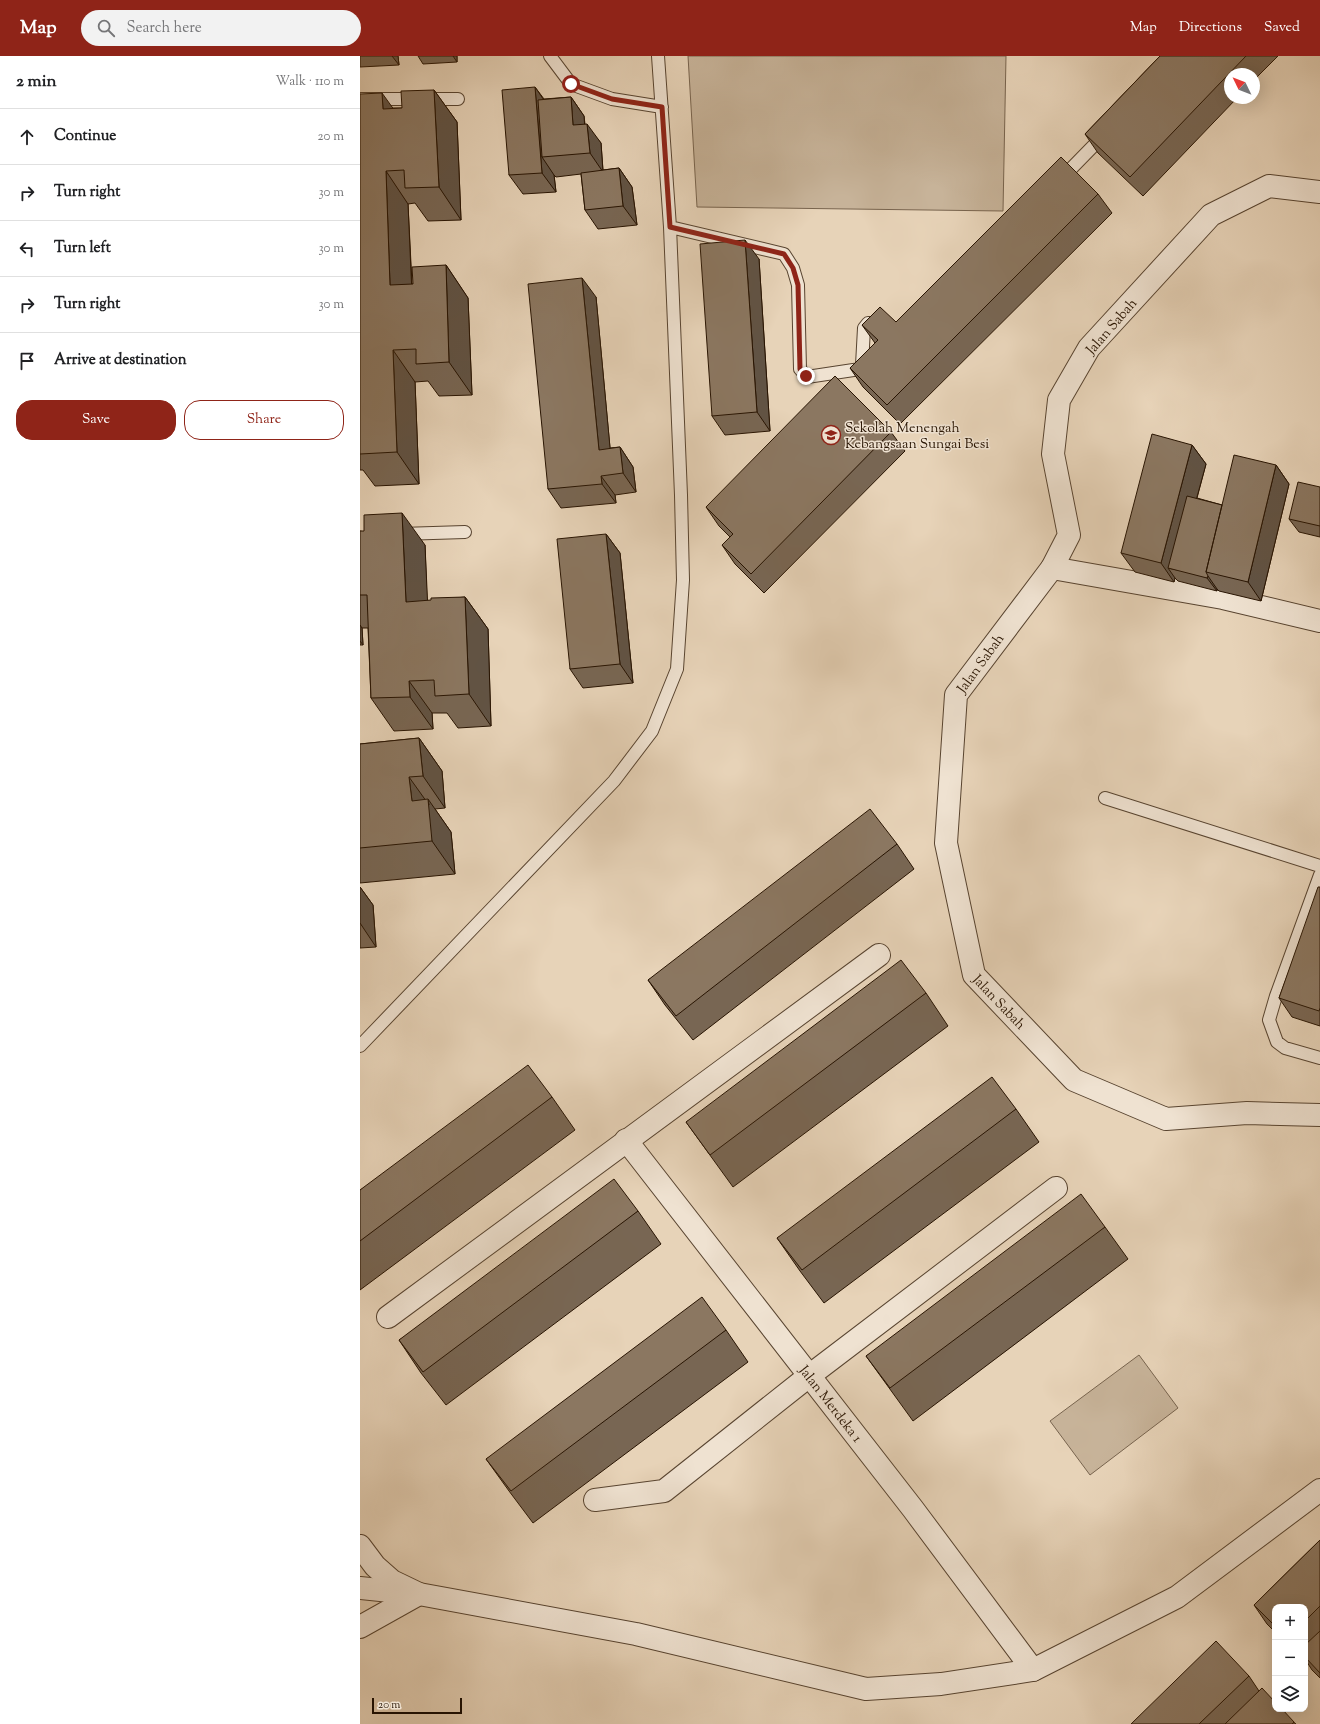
<!DOCTYPE html>
<html lang="en">
<head>
<meta charset="utf-8">
<style>
  :root { --surface:#fff; --page:#f2f2f2; --text:#202124; --muted:#757577; --line:#e0e0e0; --accent:#8f2418 }
  body { margin:0; font-family:"Sorts Mill Goudy",serif; background:var(--page); color:var(--text) }
  .controls { position:absolute; right:12px; bottom:12px; display:grid; overflow:hidden; border-radius:8px; box-shadow:0 4px 16px #0002 }
  .controls button { width:36px; height:36px; display:grid; place-items:center; padding:0; border:0; border-bottom:1px solid var(--line); background:var(--surface); color:var(--text); font:20px sans-serif }
  .compass { position:absolute; left:864px; top:12px; width:36px; height:36px; border-radius:50%; background:var(--surface); box-shadow:0 4px 16px #0002; rotate:313deg }
  .scale { position:absolute; left:12px; bottom:10px; width:90px; box-sizing:border-box; padding-left:4px; border:2px solid #281402; border-top:0; font-size:11px; line-height:14px; white-space:nowrap; color:#281402; -webkit-text-stroke:3px #efe2d1; paint-order:stroke }
  .stop { position:absolute; width:12px; height:12px; margin:-9px; border:3px solid #8f2418; border-radius:50%; background:#fff }
  .stop.end { background:#8f2418; border-color:#fff; box-shadow:0 1px 4px #0008 }
  .list { margin:0; padding:0; list-style:none }
  h2 { display:flex; justify-content:space-between; align-items:center; height:52px; margin:0; padding:0 16px; font-size:17px }
  h2 small { font-size:13px; font-weight:400; color:var(--muted) }
  .list li { display:grid; grid-template-columns:26px 1fr auto; gap:12px; align-items:center; box-sizing:border-box; height:56px; padding:0 16px; border-top:1px solid var(--line) }
  .list b { display:block; font-size:15px; white-space:nowrap }
  .list em { font-size:13px; font-style:normal; color:var(--muted) }
  .actions { display:flex; gap:8px; padding:12px 16px }
  .actions a { flex:1; padding:9px 0; border:1px solid var(--accent); border-radius:16px; text-align:center; font-size:14px; color:var(--accent) }
  .actions .main { background:var(--accent); color:#fff }
  .icon { flex:none; width:22px; height:22px; fill:none; stroke:currentColor; stroke-width:2; stroke-linecap:round; stroke-linejoin:round }
  .map { position:relative; flex:none; width:960px; height:1668px; overflow:hidden }
  header { display:flex; align-items:center; gap:24px; box-sizing:border-box; height:56px; padding:0 20px; background:var(--accent); color:#fff }
  header strong { font-size:19px }
  nav { display:flex; gap:22px; margin-inline-start:auto; font-size:14px }
  .search { width:280px; height:36px; background:var(--page); display:flex; align-items:center; gap:10px; box-sizing:border-box; padding:0 14px; border-radius:22px; color:var(--muted); font-size:15px }
  main { display:flex }
  aside { flex:1; background:var(--surface) }
  .map>svg:first-child { display:block }
  .green { fill:#c7b399; stroke:#78644e }
  .lines { fill:none; stroke-linecap:round; stroke-linejoin:round }
  .service-casing { stroke:#584430; stroke-width:14 }
  .minor-casing { stroke:#584430; stroke-width:24 }
  .tertiary-casing { stroke:#584430; stroke-width:24 }
  .service { stroke:#efe2d1; stroke-width:12 }
  .minor { stroke:#efe2d1; stroke-width:22 }
  .tertiary { stroke:#efe2d1; stroke-width:22 }
  .wall { fill:#786653; stroke:#281402 }
  .shaded-wall { fill:#615344; stroke:#281402 }
  .building { fill:#8b7761; stroke:#281402 }
  .route { stroke:#8f2418; stroke-width:5 }
  .labels { text-anchor:middle; stroke-width:3; stroke-linejoin:round; paint-order:stroke }
  .street-label { font-size:14px; fill:#281402; stroke:#efe2d1 }
  .poi-label { font-size:14px; fill:#281402; stroke:#efe2d1; text-anchor:start }
</style>
</head>
<body>
<header>
<strong>Map</strong>
<div class="search"><svg class="icon" aria-label="search" viewBox="0 0 24 24"><circle cx="10" cy="10" r="6"/><path d="M15 15l6 6"/></svg>Search here</div>
<nav><a>Map</a><a>Directions</a><a>Saved</a></nav>
</header>
<main>
<aside>
<h2>2 min<small>Walk · 110 m</small></h2>
<ul class="list">
<li><svg class="icon" aria-label="ahead" viewBox="0 0 24 24"><path d="M12 20V5M6 11l6-6 6 6"/></svg><div><b>Continue</b></div><em>20 m</em></li>
<li><svg class="icon" aria-label="right" viewBox="0 0 24 24"><path d="M7 20v-9h11M14 6l5 5-5 5"/></svg><div><b>Turn right</b></div><em>30 m</em></li>
<li><svg class="icon" aria-label="left" viewBox="0 0 24 24"><path d="M17 20v-9H6M10 6l-5 5 5 5"/></svg><div><b>Turn left</b></div><em>30 m</em></li>
<li><svg class="icon" aria-label="right" viewBox="0 0 24 24"><path d="M7 20v-9h11M14 6l5 5-5 5"/></svg><div><b>Turn right</b></div><em>30 m</em></li>
<li><svg class="icon" aria-label="arrive" viewBox="0 0 24 24"><path d="M6 21V4h12l-3 4 3 4H6"/></svg><div><b>Arrive at destination</b></div></li>
</ul>
<div class="actions"><a class="main">Save</a><a>Share</a></div>
</aside>
<div class="map">
<svg width="960" height="1668" viewBox="0 0 960 1668">
  <rect width="100%" height="100%" fill="#e7d3b8"/>
  <filter id="stains"><feTurbulence type="fractalNoise" baseFrequency=".005" numOctaves="4"/><feColorMatrix values="0 0 0 0 .2 0 0 0 0 .09 0 0 0 0 .02 0 0 0 .5 -.17"/></filter>
  <radialGradient id="worn" r=".72"><stop offset=".6" stop-color="#630" stop-opacity="0"/><stop offset="1" stop-color="#630" stop-opacity=".3"/></radialGradient>
  <!-- green -->
  <path class="green" d="M 328,0 L 646,0 L 643,155 L 337,151 Z
    M 779,1299 L 818,1352 L 730,1419 L 690,1365 Z"/>
  <g class="lines">
    <!-- service casing -->
    <g class="service-casing">
      <path id="service" d="M 190,0 L 211,28 L 252,43 L 302,51
        M 0,43 L 98,43
        M 701,123 L 744,79
        M 310,171 L 424,198 L 433,212 L 438,229 L 440,313 L 447,321 L 500,313 L 502,309 L 504,272 L 508,267 L 518,267
        M 41,478 L 105,476
        M 745,742 L 960,810
        M 960,819 L 916,940 L 909,964 L 917,986 L 925,992 L 960,1002
        M 0,990 L 254,725 L 292,675 L 317,613 L 323,524 L 321,439 L 310,171 L 298,0"/>
    </g>
    <!-- minor casing -->
    <g class="minor-casing">
      <g id="minor">
        <path id="s1" d="M 960,136 L 909,130 L 851,159 L 729,292 L 699,344 L 693,398 L 709,479 L 692,512 L 596,639 L 586,787 L 614,919 L 714,1024 L 806,1063 L 887,1057 L 960,1059"/>
        <path d="M 692,512 L 863,542 L 960,565"/>
        <path id="s2" d="M 266,1084 L 553,1453 L 673,1614"/>
        <path d="M 28,1261 L 519,899"/>
        <path d="M 235,1444 L 304,1435 L 449,1320 L 696,1132"/>
        <path d="M 0,1532 L 59,1538 L 276,1578 L 506,1633 L 581,1628 L 673,1614 L 817,1541 L 960,1434"/>
      </g>
    </g>
    <!-- tertiary casing -->
    <g class="tertiary-casing">
      <path id="tertiary" d="M 0,1490 L 15,1510 L 32,1525 L 59,1538
        M 0,1571 L 59,1538"/>
    </g>
    <!-- service -->
    <use href="#service" class="service"/>
    <!-- minor -->
    <use href="#minor" class="minor"/>
    <!-- tertiary -->
    <use href="#tertiary" class="tertiary"/>
  </g>
  <!-- wall -->
  <path class="wall" d="M 0,0 L 38,0 L 39,9 L 0,11 Z
    M 58,0 L 97,0 L 97,6 L 63,8 Z
    M 800,0 L 918,0 L 894,24 L 894,18 L 870,18 L 870,42 L 877,42 L 783,140 L 738,97 L 725,78 Z
    M 175,31 L 184,43 L 211,41 L 224,60 L 225,68 L 241,87 L 243,114 L 259,112 L 272,131 L 277,169 L 238,173 L 225,154 L 221,118 L 196,121 L 194,119 L 196,136 L 163,138 L 149,119 Z
    M 74,34 L 97,66 L 101,164 L 68,165 L 55,147 L 48,148 L 52,228 L 53,228 L 86,209 L 108,242 L 112,339 L 79,340 L 68,325 L 55,326 L 59,428 L 15,430 L 3,414 L 0,414 L 0,38 L 33,52 L 42,52 Z
    M 738,138 L 752,157 L 540,368 L 503,331 L 490,312 L 515,287 L 502,269 L 536,266 Z
    M 399,203 L 410,375 L 365,379 L 352,360 Z
    M 236,241 L 250,392 L 260,391 L 273,411 L 276,436 L 255,439 L 256,447 L 201,452 L 188,433 Z
    M 531,376 L 545,395 L 404,537 L 375,508 L 362,489 L 370,481 L 359,470 L 346,451 Z
    M 832,389 L 846,408 L 837,442 L 862,449 L 916,409 L 929,428 L 901,545 L 859,535 L 857,533 L 857,535 L 818,525 L 815,522 L 814,526 L 775,516 L 761,497 Z
    M 960,431 L 960,481 L 939,476 L 929,463 Z
    M 0,475 L 65,489 L 67,545 L 105,541 L 128,573 L 131,670 L 98,672 L 87,657 L 72,657 L 73,673 L 34,675 L 11,642 L 8,572 L 2,572 L 3,589 L 0,589 Z
    M 246,478 L 260,497 L 273,627 L 223,632 L 210,613 Z
    M 59,682 L 82,715 L 85,752 L 75,753 L 91,776 L 95,818 L 0,827 L 0,688 Z
    M 537,788 L 554,813 L 333,984 L 305,949 L 288,924 Z
    M 0,831 L 13,849 L 16,891 L 0,892 Z
    M 960,831 L 960,970 L 932,961 L 919,942 Z
    M 566,937 L 588,970 L 373,1131 L 326,1066 Z
    M 192,1041 L 215,1074 L 0,1234 L 0,1134 Z
    M 656,1053 L 679,1086 L 464,1247 L 440,1215 L 417,1182 Z
    M 278,1155 L 301,1188 L 86,1349 L 61,1317 L 39,1284 Z
    M 745,1171 L 768,1203 L 553,1365 L 506,1300 Z
    M 366,1274 L 388,1306 L 173,1467 L 149,1435 L 126,1403 Z
    M 960,1484 L 960,1622 L 952,1614 L 945,1603 L 945,1551 L 915,1551 L 915,1576 L 907,1568 L 894,1549 Z
    M 889,1620 L 899,1635 L 936,1668 L 771,1668 Z"/>
  <!-- shaded-wall -->
  <path class="shaded-wall" d="M 32,0 L 38,0 L 39,9 Z
    M 93,0 L 97,0 L 97,6 Z
    M 175,31 L 188,50 L 182,101 L 194,119 L 196,136 L 182,117 Z
    M 74,34 L 97,66 L 101,164 L 79,131 Z
    M 22,37 L 45,69 L 23,53 Z
    M 211,41 L 224,60 L 226,88 L 213,69 Z
    M 227,68 L 241,87 L 243,116 L 230,97 Z
    M 259,112 L 272,131 L 277,169 L 263,150 Z
    M 26,115 L 48,148 L 53,261 L 30,229 Z
    M 385,184 L 399,203 L 410,375 L 397,356 Z
    M 86,209 L 108,242 L 112,339 L 89,306 Z
    M 222,222 L 236,241 L 252,413 L 239,394 Z
    M 33,294 L 55,326 L 59,428 L 37,396 Z
    M 832,389 L 846,408 L 817,514 L 808,512 L 815,522 L 814,526 L 801,507 Z
    M 260,391 L 273,411 L 276,436 L 263,417 Z
    M 916,409 L 929,428 L 901,545 L 888,526 Z
    M 241,420 L 255,439 L 256,447 L 242,428 Z
    M 42,457 L 65,489 L 69,578 L 46,546 Z
    M 246,478 L 260,497 L 273,627 L 260,608 Z
    M 848,520 L 857,533 L 857,535 L 847,522 Z
    M 105,541 L 128,573 L 131,670 L 109,638 Z
    M 0,569 L 2,572 L 3,589 L 0,585 Z
    M 49,625 L 72,657 L 73,673 L 50,641 Z
    M 59,682 L 82,715 L 85,752 L 63,720 Z
    M 49,721 L 69,749 L 68,743 L 91,776 L 95,818 L 72,785 L 52,745 Z
    M 0,831 L 13,849 L 16,891 L 0,867 Z"/>
  <!-- building -->
  <path class="building" d="M 800,0 L 886,0 L 770,121 L 725,78 Z
    M 175,31 L 182,117 L 149,119 L 142,34 Z
    M 74,34 L 79,131 L 45,132 L 44,114 L 26,115 L 30,229 L 53,228 L 52,211 L 86,209 L 89,306 L 56,308 L 56,293 L 33,294 L 37,396 L 0,398 L 0,38 L 22,37 L 23,53 L 42,52 L 41,35 Z
    M 211,41 L 213,69 L 227,68 L 230,97 L 182,101 L 178,44 Z
    M 701,101 L 738,138 L 527,349 L 490,312 L 518,284 L 502,269 L 520,251 L 536,266 Z
    M 259,112 L 263,150 L 225,154 L 221,117 Z
    M 385,184 L 397,356 L 352,360 L 340,188 Z
    M 222,222 L 239,394 L 260,391 L 263,417 L 241,420 L 242,428 L 188,433 L 168,228 Z
    M 475,320 L 531,376 L 391,518 L 362,489 L 373,478 L 346,451 Z
    M 792,378 L 832,389 L 801,507 L 761,497 Z
    M 874,399 L 916,409 L 888,526 L 846,516 Z
    M 938,426 L 960,431 L 960,470 L 929,463 Z
    M 827,440 L 862,449 L 846,516 L 848,520 L 847,522 L 808,512 Z
    M 42,457 L 46,546 L 71,544 L 71,542 L 105,541 L 109,638 L 75,640 L 74,624 L 49,625 L 50,641 L 11,642 L 7,539 L 0,539 L 0,475 L 4,475 L 4,459 Z
    M 246,478 L 260,608 L 210,613 L 197,483 Z
    M 59,682 L 63,720 L 49,721 L 52,745 L 68,743 L 72,785 L 0,792 L 0,688 Z
    M 510,753 L 537,788 L 316,960 L 288,924 Z
    M 958,831 L 960,831 L 960,952 L 959,955 L 919,942 Z
    M 541,904 L 566,937 L 350,1099 L 326,1066 Z
    M 168,1009 L 192,1041 L 0,1185 L 0,1134 Z
    M 632,1021 L 656,1053 L 442,1214 L 417,1182 Z
    M 254,1123 L 278,1155 L 63,1316 L 39,1284 Z
    M 721,1138 L 745,1171 L 530,1332 L 506,1300 Z
    M 342,1241 L 366,1274 L 151,1435 L 126,1403 Z
    M 960,1484 L 960,1550 L 945,1565 L 945,1551 L 915,1551 L 915,1570 L 894,1549 Z
    M 960,1575 L 960,1617 L 945,1601 L 945,1589 Z
    M 856,1585 L 889,1620 L 839,1668 L 771,1668 Z
    M 902,1632 L 915,1646 L 915,1653 L 922,1653 L 934,1666 L 932,1668 L 865,1668 Z"/>
  <g class="lines">
    <!-- route -->
    <path class="route" d="M 211,28 L 252,43 L 302,51 L 310,171 L 424,198 L 433,212 L 438,229 L 440,313 L 446,320"/>
  </g>
  <!-- icons -->
  <defs>
    <g id="school-ring" transform="scale(1)"><circle r="9.5" fill="#efe2d1" stroke="#8f2418" stroke-width="1.5"/><path d="M0-5L7-2L0 1L-7-2ZM-4 1L0 2.5L4 1V4Q0 6-4 4Z" fill="#8f2418"/></g>
  </defs>
  <g fill-rule="evenodd">
    <use href="#school-ring" x="471" y="379"/>
  </g>
  <g class="labels">
    <!-- street labels -->
    <g class="street-label">
      <text transform="translate(751 270) rotate(-49)" y="5">Jalan Sabah</text>
      <text transform="translate(620 607) rotate(-54)" y="5">Jalan Sabah</text>
      <text dy="5" stroke="none"><textPath href="#s1" startOffset="1010">Jalan Sabah</textPath></text>
      <text dy="5" stroke="none"><textPath href="#s2" startOffset="334">Jalan Merdeka 1</textPath></text>
    </g>
    <!-- poi labels -->
    <g class="poi-label">
      <text x="485" y="376">Sekolah Menengah<tspan x="485" dy="16">Kebangsaan Sungai Besi</tspan></text>
    </g>
  </g>
  <rect width="100%" height="100%" filter="url(#stains)"/>
  <rect width="100%" height="100%" fill="url(#worn)"/>
</svg>
<div class="controls">
<button>+</button>
<button>−</button>
<button><svg class="icon" aria-label="layers" viewBox="0 0 24 24"><path d="M12 4l9 5-9 5-9-5zM3 14l9 5 9-5"/></svg></button>
</div>
<svg class="compass" viewBox="-18 -18 36 36"><path d="M0-13l5 13h-10z" fill="#e53935"/><path d="M0 13l5-13h-10z" fill="#757577"/></svg>
<div class="scale">20 m</div>
<div class="stop" style="left:211px;top:28px"></div>
<div class="stop end" style="left:446px;top:320px"></div>
</div>
</main>
</body>
</html>
